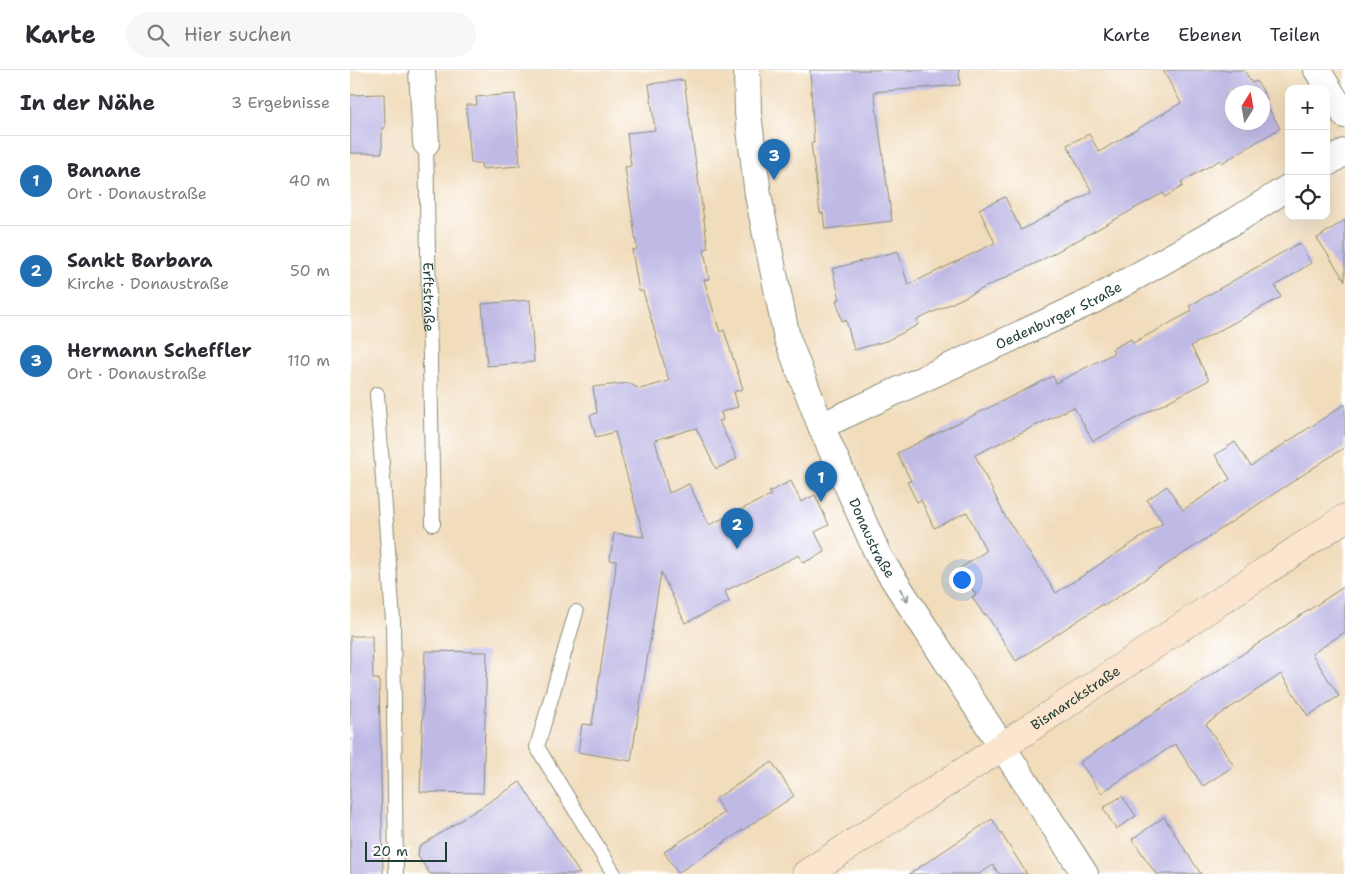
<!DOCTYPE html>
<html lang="de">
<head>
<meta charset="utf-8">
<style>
  :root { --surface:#fff; --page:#f7f7f7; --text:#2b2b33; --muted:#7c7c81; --line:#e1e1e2; --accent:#1f6fb2 }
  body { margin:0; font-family:"Shantell Sans",sans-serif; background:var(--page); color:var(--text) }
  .controls { position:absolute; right:15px; top:15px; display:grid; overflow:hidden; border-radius:10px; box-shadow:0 5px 20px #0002 }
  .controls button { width:45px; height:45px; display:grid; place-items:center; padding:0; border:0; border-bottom:1px solid var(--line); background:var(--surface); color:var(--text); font:25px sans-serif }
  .compass { position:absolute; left:875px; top:15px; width:45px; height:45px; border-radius:50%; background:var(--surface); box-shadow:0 5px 20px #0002; rotate:11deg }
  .scale { position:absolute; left:15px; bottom:12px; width:82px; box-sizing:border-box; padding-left:5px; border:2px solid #1f3d34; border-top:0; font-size:14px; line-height:18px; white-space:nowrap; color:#1f3d34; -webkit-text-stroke:4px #fff; paint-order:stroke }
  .you { position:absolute; left:611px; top:509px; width:18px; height:18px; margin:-12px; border:4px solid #fff; border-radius:50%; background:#1a73e8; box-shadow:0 0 0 8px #1a73e833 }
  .badge { display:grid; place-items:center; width:32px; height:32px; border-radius:50%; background:var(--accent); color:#fff; font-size:16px; font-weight:700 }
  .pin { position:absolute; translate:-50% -41px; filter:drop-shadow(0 1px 2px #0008) }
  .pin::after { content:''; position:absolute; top:26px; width:18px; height:15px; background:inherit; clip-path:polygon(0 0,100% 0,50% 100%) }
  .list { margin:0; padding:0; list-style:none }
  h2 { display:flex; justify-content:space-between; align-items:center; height:65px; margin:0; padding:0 20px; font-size:21px }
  h2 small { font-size:16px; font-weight:400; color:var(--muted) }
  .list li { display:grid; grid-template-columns:32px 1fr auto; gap:15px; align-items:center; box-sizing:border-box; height:90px; padding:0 20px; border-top:1px solid var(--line) }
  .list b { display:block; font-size:19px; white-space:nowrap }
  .list p { margin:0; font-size:16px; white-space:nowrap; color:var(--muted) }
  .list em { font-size:16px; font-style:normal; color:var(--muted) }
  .icon { flex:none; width:28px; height:28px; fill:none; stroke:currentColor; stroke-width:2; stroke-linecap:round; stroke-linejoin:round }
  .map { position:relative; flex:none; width:995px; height:804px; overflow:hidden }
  header { display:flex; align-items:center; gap:30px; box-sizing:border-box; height:70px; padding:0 25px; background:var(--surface); border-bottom:1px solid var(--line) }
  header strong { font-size:24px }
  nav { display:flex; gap:28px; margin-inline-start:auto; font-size:18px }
  .search { width:350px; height:45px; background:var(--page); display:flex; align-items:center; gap:12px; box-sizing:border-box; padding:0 18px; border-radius:28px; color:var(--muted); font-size:19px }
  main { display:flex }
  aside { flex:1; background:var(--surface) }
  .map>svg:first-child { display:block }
  .building { fill:#bfb9e5; fill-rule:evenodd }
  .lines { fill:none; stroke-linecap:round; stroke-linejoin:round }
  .service-casing { stroke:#888c78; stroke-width:16 }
  .minor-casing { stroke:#888c78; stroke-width:28 }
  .secondary-casing { stroke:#888c78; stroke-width:29 }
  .service { stroke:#fff; stroke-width:14 }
  .minor { stroke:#fff; stroke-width:26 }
  .secondary { stroke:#fce5cf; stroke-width:28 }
  .oneway { stroke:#8f9e9a }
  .labels { text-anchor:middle; stroke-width:5; stroke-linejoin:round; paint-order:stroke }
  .street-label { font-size:14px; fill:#1f3d34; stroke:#fff }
</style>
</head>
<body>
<header>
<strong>Karte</strong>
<div class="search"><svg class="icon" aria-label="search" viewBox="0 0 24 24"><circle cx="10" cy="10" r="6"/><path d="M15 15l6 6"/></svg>Hier suchen</div>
<nav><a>Karte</a><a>Ebenen</a><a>Teilen</a></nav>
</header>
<main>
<aside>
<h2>In der Nähe<small>3 Ergebnisse</small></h2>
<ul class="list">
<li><span class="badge">1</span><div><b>Banane</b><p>Ort · Donaustraße</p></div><em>40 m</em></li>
<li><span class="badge">2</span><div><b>Sankt Barbara</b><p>Kirche · Donaustraße</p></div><em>50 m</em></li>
<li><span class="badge">3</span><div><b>Hermann Scheffler</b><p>Ort · Donaustraße</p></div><em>110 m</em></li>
</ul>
</aside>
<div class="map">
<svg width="995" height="804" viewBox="0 0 995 804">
  <rect width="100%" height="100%" fill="#fff"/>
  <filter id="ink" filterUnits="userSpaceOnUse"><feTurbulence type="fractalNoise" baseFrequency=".02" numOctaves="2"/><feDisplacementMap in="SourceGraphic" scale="10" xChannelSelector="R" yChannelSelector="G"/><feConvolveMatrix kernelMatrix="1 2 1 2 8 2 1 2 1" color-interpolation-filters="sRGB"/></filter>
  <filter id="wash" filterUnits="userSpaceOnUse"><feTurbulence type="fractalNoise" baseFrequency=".0096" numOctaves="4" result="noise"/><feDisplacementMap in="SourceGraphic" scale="20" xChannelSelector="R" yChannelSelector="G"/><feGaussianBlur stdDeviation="1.12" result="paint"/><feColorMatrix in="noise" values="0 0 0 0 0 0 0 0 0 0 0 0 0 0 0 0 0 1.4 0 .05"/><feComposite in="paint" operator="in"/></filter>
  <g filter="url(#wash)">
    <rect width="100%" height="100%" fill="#f1dcbb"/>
    <g id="blocks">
      <!-- building -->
      <path class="building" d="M 460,0 L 609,0 L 610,15 L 524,22 L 542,151 L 475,159 L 473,143 L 470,143 L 461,73 L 464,73 Z
        M 813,0 L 894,0 L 902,13 L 906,11 L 912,19 L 917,29 L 914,31 L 930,58 L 872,93 L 870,90 L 831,112 L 833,116 L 815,127 L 813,123 L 688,192 L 567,250 L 568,255 L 536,271 L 504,280 L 496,250 L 492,251 L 489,240 L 486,230 L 490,229 L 482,199 L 548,181 L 558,215 L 645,173 L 629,139 L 655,127 L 671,160 L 742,122 L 717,75 L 739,64 L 749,82 L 831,33 ZM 882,22 L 912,22 L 912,52 L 882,52 Z
        M 334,10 L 358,178 L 354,179 L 359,209 L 354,210 L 370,262 L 374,260 L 393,319 L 384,322 L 388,337 L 371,342 L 373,350 L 369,351 L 387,389 L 366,399 L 346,358 L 305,370 L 319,423 L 339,414 L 359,455 L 421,425 L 419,422 L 441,411 L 451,432 L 465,425 L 479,455 L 465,462 L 475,482 L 453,493 L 449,485 L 375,521 L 379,532 L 335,553 L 311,502 L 281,691 L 228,682 L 232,654 L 242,655 L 265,504 L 266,491 L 260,490 L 264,463 L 294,467 L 265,362 L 246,367 L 240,345 L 247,343 L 243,317 L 278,313 L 290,319 L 319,311 L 293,221 L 289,221 L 282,180 L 287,179 L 275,97 L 281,96 L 277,63 L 305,60 L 299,14 Z
        M 34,24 L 35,58 L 32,58 L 32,83 L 0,83 L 0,25 Z
        M 165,24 L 170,96 L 132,99 L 131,93 L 121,93 L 116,35 L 127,35 L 126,27 Z
        M 995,150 L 995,211 L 967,168 Z
        M 949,173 L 961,193 L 925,216 L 931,227 L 841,276 L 859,310 L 743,371 L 724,337 L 625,385 L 655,446 L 706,523 L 813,453 L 797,430 L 817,416 L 833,440 L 880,409 L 865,385 L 885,372 L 901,396 L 995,334 L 995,377 L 754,536 L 753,534 L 666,591 L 636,544 L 634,545 L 622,527 L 626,525 L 609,499 L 636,481 L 617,442 L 584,458 L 571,430 L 567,432 L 557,412 L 561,411 L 547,383 L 703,306 L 706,313 L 764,283 L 762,279 L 781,269 L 783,273 L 842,241 L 839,236 Z
        M 180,230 L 184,292 L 137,296 L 132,234 Z
        M 995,516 L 995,562 L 962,584 L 989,626 L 958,646 L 931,604 L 856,654 L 884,696 L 853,716 L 825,674 L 751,723 L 730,692 Z
        M 0,566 L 22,566 L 23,609 L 29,609 L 33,804 L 0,804 Z
        M 75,581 L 137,582 L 133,723 L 70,722 Z
        M 422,692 L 444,726 L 328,803 L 314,782 L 374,743 L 365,729 Z
        M 170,712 L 230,804 L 80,804 L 68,786 L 69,777 Z
        M 772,726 L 786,746 L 766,759 L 753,738 Z
        M 814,747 L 830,772 L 851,804 L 806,804 L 782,769 Z
        M 642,749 L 677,804 L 649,804 L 643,795 L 629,804 L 559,804 Z"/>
    </g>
  </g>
  <g filter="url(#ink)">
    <use href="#blocks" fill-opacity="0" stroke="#888c78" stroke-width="1"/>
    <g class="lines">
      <!-- service casing -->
      <g class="service-casing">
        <g id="service">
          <path id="s1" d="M 76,73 L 83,454"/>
          <path d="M 27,324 L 43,551 L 46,804"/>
          <path d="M 226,542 L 187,677 L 264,804"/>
        </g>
      </g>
      <!-- minor casing -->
      <g class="minor-casing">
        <g id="minor">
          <path d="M 72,0 L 76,73"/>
          <path id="s2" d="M 397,0 L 398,43 L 408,125 L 437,268 L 471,356 L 529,487 L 735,804"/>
          <path d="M 967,0 L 995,45"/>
          <path d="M 976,94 L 995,82"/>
          <path id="s3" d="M 471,356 L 744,230 L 885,151 L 939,117"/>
        </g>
      </g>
      <!-- secondary casing -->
      <g class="secondary-casing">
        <g id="secondary">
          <path id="s4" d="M 456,804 L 653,676 L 995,448"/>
        </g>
      </g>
      <!-- service -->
      <use href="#service" class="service"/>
      <!-- minor -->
      <use href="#minor" class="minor"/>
      <!-- secondary -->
      <use href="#secondary" class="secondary"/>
    </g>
    <!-- one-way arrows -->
    <defs><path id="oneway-shaft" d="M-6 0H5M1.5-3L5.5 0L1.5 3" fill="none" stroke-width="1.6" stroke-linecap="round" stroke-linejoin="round" transform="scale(1.25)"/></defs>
    <use class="oneway" href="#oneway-shaft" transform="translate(554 525) rotate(57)"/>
  </g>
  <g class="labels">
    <!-- street labels -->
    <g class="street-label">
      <text dy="5" stroke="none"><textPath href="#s1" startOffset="154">Erftstraße</textPath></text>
      <text dy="5" stroke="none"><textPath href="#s3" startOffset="262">Oedenburger Straße</textPath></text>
      <text dy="5" stroke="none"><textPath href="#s2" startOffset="489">Donaustraße</textPath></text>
      <text dy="5" stroke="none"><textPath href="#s4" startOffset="322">Bismarckstraße</textPath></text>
    </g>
  </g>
</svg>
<div class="controls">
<button>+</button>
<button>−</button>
<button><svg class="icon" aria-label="locate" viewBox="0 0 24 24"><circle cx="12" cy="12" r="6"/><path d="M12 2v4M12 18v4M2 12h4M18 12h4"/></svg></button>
</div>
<svg class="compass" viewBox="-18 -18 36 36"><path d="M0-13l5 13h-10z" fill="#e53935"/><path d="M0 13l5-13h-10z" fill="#7c7c81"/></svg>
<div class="scale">20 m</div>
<div class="you"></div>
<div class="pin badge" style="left:471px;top:432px">1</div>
<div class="pin badge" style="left:387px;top:479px">2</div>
<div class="pin badge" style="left:424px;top:110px">3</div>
</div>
</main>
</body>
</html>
